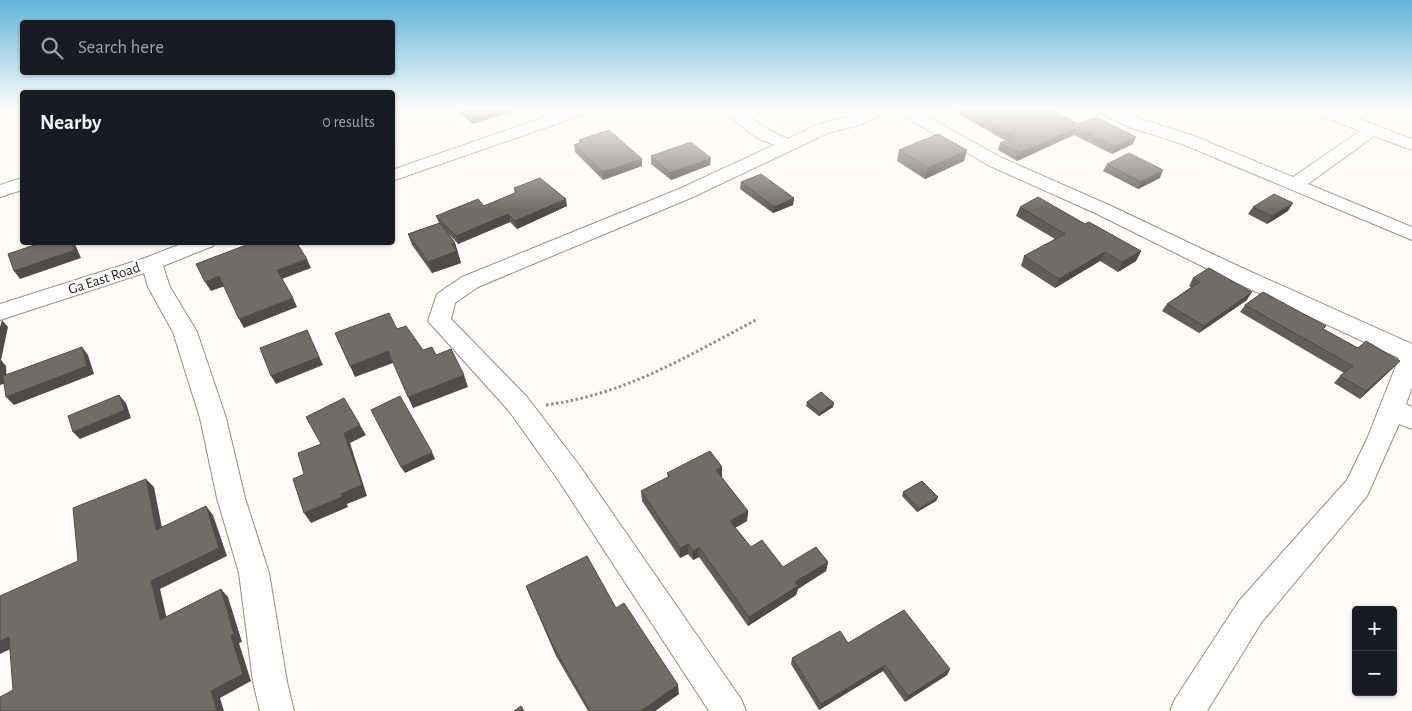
<!DOCTYPE html>
<html lang="en">
<head>
<meta charset="utf-8">
<style>
  :root { --surface:#171b24; --page:#20242c; --text:#f1f3f6; --muted:#9ea1a6; --line:#363941 }
  body { margin:0; font-family:"Alegreya Sans",sans-serif; background:var(--page); color:var(--text) }
  .controls { position:absolute; right:15px; bottom:15px; display:grid; overflow:hidden; border-radius:5px; box-shadow:0 1px 4px #0004 }
  .controls button { width:45px; height:45px; display:grid; place-items:center; padding:0; border:0; border-bottom:1px solid var(--line); background:var(--surface); color:var(--text); font:25px sans-serif }
  .list { margin:0; padding:0; list-style:none }
  h2 { display:flex; justify-content:space-between; align-items:center; height:65px; margin:0; padding:0 20px; font-size:21px }
  h2 small { font-size:16px; font-weight:400; color:var(--muted) }
  .icon { flex:none; width:28px; height:28px; fill:none; stroke:currentColor; stroke-width:2; stroke-linecap:round; stroke-linejoin:round }
  .map { position:relative; flex:none; width:1412px; height:711px; overflow:hidden }
  .search { position:absolute; background:var(--surface); box-shadow:0 1px 4px #0004; left:20px; top:20px; width:375px; height:55px; display:flex; align-items:center; gap:12px; box-sizing:border-box; padding:0 18px; border-radius:5px; color:var(--muted); font-size:19px }
  .panel { position:absolute; background:var(--surface); box-shadow:0 1px 4px #0004; left:20px; top:90px; width:375px; height:155px; border-radius:5px }
  .map>svg:first-child { display:block }
  .lines { fill:none; stroke-linecap:round; stroke-linejoin:round }
  .minor-casing { stroke:#938e88; stroke-width:2 }
  .path { stroke:#908e8b; stroke-width:3; stroke-dasharray:2.5 2.5; stroke-linecap:butt }
  .minor { fill:#fff; fill-rule:evenodd }
  .wall { fill:#615d58 }
  .shaded-wall { fill:#4f4c47 }
  .building { fill:#716c66; stroke:#4f4c47 }
  .labels { text-anchor:middle; stroke-width:5; stroke-linejoin:round; paint-order:stroke }
  .street-label { font-size:15px; fill:#282624; stroke:#fff }
</style>
</head>
<body>
<div class="map">
<svg width="1412" height="711" viewBox="0 0 1412 711">
  <rect width="100%" height="100%" fill="#fefbf7"/>
  <g class="lines">
    <!-- minor casing -->
    <g class="minor-casing">
      <path id="minor" d="M 565,110 L 590,110 L 588,113 L 392,181 L 392,170 Z
        M 720,110 L 739,110 L 769,130 L 788,139 L 816,125 L 851,116 L 864,110 L 886,110 L 884,113 L 863,124 L 828,133 L 693,197 L 478,287 L 455,303 L 451,319 L 527,397 L 579,465 L 741,699 L 746,711 L 709,711 L 559,481 L 509,411 L 428,321 L 437,294 L 462,277 L 679,189 L 774,145 L 757,138 Z
        M 896,110 L 916,110 L 1002,158 L 1109,205 L 1238,266 L 1412,344 L 1412,387 L 1406,404 L 1412,407 L 1412,429 L 1399,424 L 1367,496 L 1261,623 L 1207,711 L 1170,711 L 1175,699 L 1239,601 L 1347,480 L 1367,439 L 1399,358 L 1222,276 L 1095,213 L 990,166 L 898,113 Z
        M 1099,110 L 1121,110 L 1141,119 L 1194,136 L 1293,177 L 1360,131 L 1315,113 L 1313,110 L 1336,110 L 1412,139 L 1412,150 L 1374,136 L 1308,184 L 1412,227 L 1412,240 L 1182,144 L 1129,127 L 1101,113 Z
        M 22,178 L 22,190 L 0,197 L 0,185 Z
        M 186,242 L 216,242 L 213,246 L 163,266 L 170,287 L 197,332 L 226,418 L 245,498 L 269,573 L 287,682 L 294,711 L 260,711 L 253,682 L 239,573 L 217,498 L 200,418 L 173,332 L 148,287 L 144,273 L 0,320 L 0,304 L 145,258 Z"/>
    </g>
    <!-- path -->
    <path class="path" d="M 546,405 C 627,394 687,356 758,319"/>
    <!-- minor -->
    <use href="#minor" class="minor"/>
  </g>
  <!-- wall -->
  <path class="wall" d="M 458,110 L 517,110 L 472,124 Z
    M 952,110 L 1051,110 L 1079,124 L 1133,144 L 1112,154 L 1074,135 L 1017,161 L 998,150 L 1000,143 L 1006,141 Z
    M 579,140 L 642,159 L 642,166 L 603,180 L 575,152 L 574,145 L 580,143 Z
    M 899,150 L 967,150 L 964,161 L 925,179 L 897,161 Z
    M 651,156 L 710,165 L 671,180 L 651,164 Z
    M 1107,164 L 1160,178 L 1138,189 L 1103,171 Z
    M 741,182 L 794,198 L 793,205 L 773,213 L 740,189 Z
    M 514,188 L 567,206 L 517,229 L 510,222 L 458,244 L 447,232 L 455,243 L 461,263 L 432,273 L 412,245 L 408,234 L 439,223 L 436,216 L 484,206 L 515,193 Z
    M 1020,207 L 1085,224 L 1141,251 L 1136,261 L 1118,272 L 1100,261 L 1055,288 L 1021,266 L 1024,256 L 1055,239 L 1016,216 Z
    M 1253,207 L 1288,211 L 1267,224 L 1248,214 Z
    M 1193,278 L 1247,300 L 1199,333 L 1162,311 L 1167,304 L 1191,287 L 1189,286 Z
    M 1245,305 L 1324,329 L 1393,368 L 1360,399 L 1334,383 L 1340,376 L 1344,373 L 1240,312 Z
    M 807,402 L 833,407 L 819,416 L 806,406 Z
    M 722,467 L 722,477 L 721,477 L 748,511 L 747,521 L 735,528 L 751,547 L 783,567 L 828,562 L 826,571 L 798,589 L 796,595 L 748,626 L 699,557 L 693,560 L 688,554 L 680,558 L 642,501 L 641,491 L 668,477 L 667,473 Z
    M 903,492 L 938,497 L 936,501 L 917,512 L 902,496 Z
    M 526,586 L 616,608 L 679,694 L 655,711 L 588,711 L 556,656 L 530,596 Z
    M 848,643 L 950,669 L 947,675 L 905,702 L 883,671 L 819,710 L 791,664 L 792,658 Z"/>
  <!-- shaded-wall -->
  <path class="shaded-wall" d="M 504,110 L 517,110 L 472,124 L 471,120 Z
    M 1077,128 L 1074,135 L 1017,161 L 1019,153 Z
    M 1136,137 L 1133,144 L 1112,154 L 1115,147 Z
    M 967,150 L 964,161 L 925,179 L 928,168 Z
    M 711,158 L 710,165 L 671,180 L 670,173 Z
    M 642,159 L 642,166 L 603,180 L 603,172 Z
    M 1163,170 L 1160,178 L 1138,189 L 1141,182 Z
    M 794,198 L 793,205 L 773,213 L 774,207 Z
    M 566,199 L 567,206 L 517,229 L 515,221 Z
    M 1293,203 L 1288,211 L 1267,224 L 1272,216 Z
    M 508,214 L 510,222 L 458,244 L 456,236 Z
    M 72,242 L 74,242 L 81,258 L 20,279 L 14,271 Z
    M 455,243 L 461,263 L 432,273 L 428,262 Z
    M 1141,251 L 1136,261 L 1118,272 L 1122,262 Z
    M 1105,252 L 1100,261 L 1055,288 L 1059,279 Z
    M 307,259 L 311,268 L 282,279 L 277,270 Z
    M 219,276 L 225,286 L 211,291 L 205,282 Z
    M 1252,292 L 1247,300 L 1199,333 L 1204,326 Z
    M 293,298 L 297,307 L 244,328 L 239,319 Z
    M 2,320 L 8,327 L 1,360 L 6,366 L 7,383 L 0,385 L 0,327 Z
    M 307,330 L 323,365 L 276,384 L 271,376 Z
    M 82,347 L 88,355 L 94,374 L 14,405 L 6,397 Z
    M 388,351 L 393,363 L 355,377 L 350,366 Z
    M 1400,361 L 1393,368 L 1360,399 L 1366,391 Z
    M 464,375 L 468,387 L 413,408 L 408,397 Z
    M 119,395 L 126,403 L 131,418 L 80,439 L 73,432 Z
    M 834,403 L 833,407 L 819,416 L 820,413 Z
    M 360,425 L 366,435 L 350,443 L 367,496 L 347,504 L 348,507 L 311,523 L 304,513 L 344,433 Z
    M 432,452 L 435,459 L 405,473 L 401,467 Z
    M 722,467 L 722,477 L 716,480 L 716,470 Z
    M 146,479 L 154,487 L 164,538 L 156,530 Z
    M 938,497 L 936,501 L 917,512 L 919,509 Z
    M 206,506 L 213,515 L 227,556 L 160,589 L 169,628 L 160,620 L 151,581 Z
    M 748,511 L 747,521 L 729,531 L 730,521 Z
    M 688,544 L 688,554 L 680,558 L 680,548 Z
    M 699,547 L 699,557 L 693,560 L 693,551 Z
    M 828,562 L 826,571 L 798,589 L 796,595 L 748,626 L 749,617 L 795,582 Z
    M 221,589 L 228,597 L 242,642 L 239,643 L 251,681 L 220,698 L 224,711 L 217,711 L 211,691 L 231,636 Z
    M 9,637 L 21,644 L 0,654 L 0,641 Z
    M 885,665 L 883,671 L 819,710 L 821,704 Z
    M 950,669 L 947,675 L 905,702 L 908,696 Z
    M 678,685 L 679,694 L 655,711 L 641,711 Z"/>
  <!-- building -->
  <path class="building" d="M 461,110 L 504,110 L 471,120 Z
    M 966,110 L 1051,110 L 1079,124 L 1096,117 L 1136,137 L 1115,147 L 1077,128 L 1019,153 L 1000,143 L 1014,137 Z
    M 609,130 L 642,159 L 603,172 L 574,145 L 582,142 L 579,140 Z
    M 938,134 L 967,150 L 928,168 L 899,150 Z
    M 691,142 L 711,158 L 670,173 L 651,156 Z
    M 1129,153 L 1163,170 L 1141,182 L 1107,164 Z
    M 761,174 L 794,198 L 774,207 L 741,182 Z
    M 540,178 L 566,199 L 515,221 L 508,214 L 456,236 L 436,216 L 478,199 L 484,206 L 517,192 L 514,188 Z
    M 1274,194 L 1293,203 L 1272,216 L 1253,207 Z
    M 1038,197 L 1085,224 L 1089,222 L 1141,251 L 1122,262 L 1105,252 L 1059,279 L 1024,256 L 1065,234 L 1020,207 Z
    M 440,223 L 455,243 L 452,244 L 457,251 L 428,262 L 408,234 Z
    M 43,242 L 72,242 L 75,250 L 14,271 L 8,254 Z
    M 254,242 L 296,242 L 307,259 L 277,270 L 293,298 L 239,319 L 219,276 L 205,282 L 196,264 Z
    M 1209,268 L 1252,292 L 1204,326 L 1167,304 L 1200,282 L 1193,278 Z
    M 1263,292 L 1326,326 L 1323,329 L 1358,348 L 1366,341 L 1400,361 L 1366,391 L 1340,376 L 1353,366 L 1245,305 Z
    M 389,313 L 397,329 L 406,326 L 423,350 L 432,347 L 436,355 L 451,349 L 464,375 L 408,397 L 388,351 L 350,366 L 335,333 Z
    M 307,330 L 319,357 L 271,376 L 260,348 Z
    M 82,347 L 87,366 L 6,397 L 3,376 Z
    M 821,392 L 834,403 L 820,413 L 807,402 Z
    M 119,395 L 125,410 L 73,432 L 68,416 Z
    M 400,396 L 432,452 L 401,467 L 371,410 Z
    M 344,398 L 360,425 L 344,433 L 362,485 L 341,494 L 342,497 L 304,513 L 293,479 L 304,474 L 298,453 L 321,444 L 306,417 Z
    M 710,451 L 722,467 L 716,470 L 748,511 L 730,521 L 751,547 L 762,540 L 783,567 L 816,547 L 828,562 L 795,582 L 798,586 L 749,617 L 699,547 L 693,551 L 688,544 L 680,548 L 641,491 L 670,476 L 667,473 Z
    M 146,479 L 156,530 L 206,506 L 219,548 L 151,581 L 160,620 L 221,589 L 234,634 L 231,636 L 243,674 L 211,691 L 217,711 L 0,711 L 0,697 L 13,690 L 9,637 L 0,641 L 0,596 L 78,561 L 73,508 Z
    M 922,481 L 938,497 L 919,509 L 903,492 Z
    M 587,556 L 616,608 L 624,603 L 678,685 L 641,711 L 590,711 L 553,646 L 526,586 Z
    M 904,610 L 950,669 L 908,696 L 885,665 L 821,704 L 792,658 L 840,631 L 848,643 Z
    M 521,706 L 524,711 L 514,711 Z"/>
  <!-- sky -->
  <linearGradient id="sky" x2="0" y2="1"><stop stop-color="#61b5d8"/><stop offset="0.52" stop-color="#fffdfb"/><stop offset="1" stop-color="#fffdfb" stop-opacity="0"/></linearGradient>
  <rect width="1412" height="210" fill="url(#sky)"/>
  <g class="labels">
    <!-- street labels -->
    <g class="street-label">
      <text transform="translate(104 278) rotate(-18)" y="5">Ga East Road</text>
    </g>
  </g>
</svg>
<div class="controls">
<button>+</button>
<button>−</button>
</div>
<div class="search"><svg class="icon" aria-label="search" viewBox="0 0 24 24"><circle cx="10" cy="10" r="6"/><path d="M15 15l6 6"/></svg>Search here</div>
<section class="panel">
<h2>Nearby<small>0 results</small></h2>
<ul class="list">
</ul>
</section>
</div>
</body>
</html>
